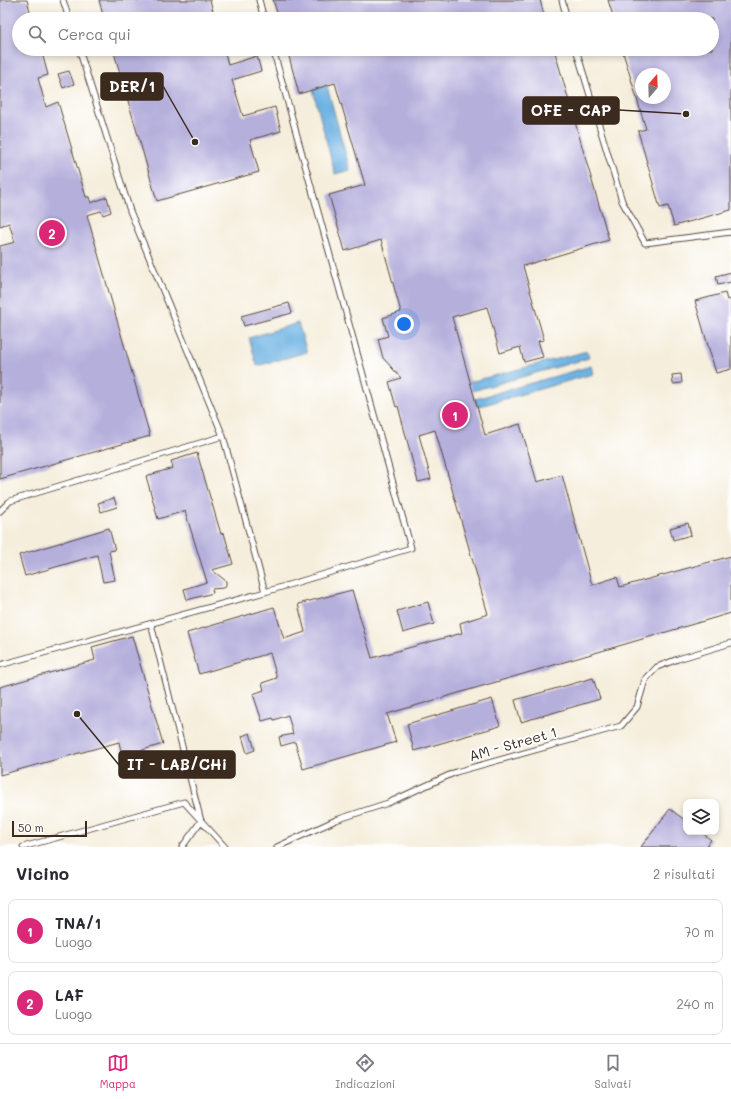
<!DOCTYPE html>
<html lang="it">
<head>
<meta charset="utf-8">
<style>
  :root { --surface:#fff; --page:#f7f7f7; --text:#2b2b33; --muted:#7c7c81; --line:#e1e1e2; --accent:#db2777 }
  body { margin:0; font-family:Mali,sans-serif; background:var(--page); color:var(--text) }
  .controls { position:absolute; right:12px; bottom:12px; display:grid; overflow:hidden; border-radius:8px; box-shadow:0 2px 6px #0003 }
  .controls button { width:36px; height:36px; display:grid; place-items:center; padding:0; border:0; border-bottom:1px solid var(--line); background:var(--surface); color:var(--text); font:20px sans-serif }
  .compass { position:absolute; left:635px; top:68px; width:36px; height:36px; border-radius:50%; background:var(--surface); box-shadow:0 2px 6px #0003; rotate:19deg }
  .scale { position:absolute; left:12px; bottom:10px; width:75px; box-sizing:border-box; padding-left:4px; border:2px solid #3b2a1e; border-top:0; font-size:11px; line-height:14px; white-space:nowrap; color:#3b2a1e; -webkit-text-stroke:3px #fff; paint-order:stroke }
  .you { position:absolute; left:404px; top:324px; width:14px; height:14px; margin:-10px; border:3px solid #fff; border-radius:50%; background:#1a73e8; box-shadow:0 0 0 6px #1a73e833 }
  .badge { display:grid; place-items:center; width:26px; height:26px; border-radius:50%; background:var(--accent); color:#fff; font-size:13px; font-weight:700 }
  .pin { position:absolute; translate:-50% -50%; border:2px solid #fff; box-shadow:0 1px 4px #0006 }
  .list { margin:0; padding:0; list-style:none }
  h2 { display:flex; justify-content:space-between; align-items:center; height:52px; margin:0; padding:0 16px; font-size:17px }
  h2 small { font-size:13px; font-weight:400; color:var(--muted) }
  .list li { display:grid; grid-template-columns:26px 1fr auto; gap:12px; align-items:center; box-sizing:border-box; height:64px; margin:0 8px 8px; padding:0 8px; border:1px solid var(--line); border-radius:8px }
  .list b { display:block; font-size:15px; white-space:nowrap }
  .list p { margin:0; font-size:13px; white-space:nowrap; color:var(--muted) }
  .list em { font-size:13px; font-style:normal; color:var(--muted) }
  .icon { flex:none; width:22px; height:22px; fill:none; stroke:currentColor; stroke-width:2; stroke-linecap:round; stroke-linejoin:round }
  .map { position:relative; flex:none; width:731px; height:847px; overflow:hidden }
  .search { position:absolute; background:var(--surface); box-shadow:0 2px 6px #0003; left:12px; right:12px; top:12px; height:44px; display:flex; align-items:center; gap:10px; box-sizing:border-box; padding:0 14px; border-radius:22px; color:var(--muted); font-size:15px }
  .sheet { height:196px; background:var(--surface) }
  nav { display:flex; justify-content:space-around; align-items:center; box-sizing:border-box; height:56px; border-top:1px solid var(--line); background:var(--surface); font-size:11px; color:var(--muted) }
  nav a { display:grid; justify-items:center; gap:2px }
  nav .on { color:var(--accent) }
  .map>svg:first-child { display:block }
  .water { fill:#6db2e3; stroke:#546e80 }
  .building { fill:#b5afdc; fill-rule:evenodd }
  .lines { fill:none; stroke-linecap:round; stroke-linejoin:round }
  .lane-casing { stroke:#57473a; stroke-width:7 }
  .lane { stroke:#fff; stroke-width:5 }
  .labels { text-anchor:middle; stroke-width:4; stroke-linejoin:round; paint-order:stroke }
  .street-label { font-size:14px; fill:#3b2a1e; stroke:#fff }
  .leader { fill:none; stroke:#3b2a1e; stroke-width:1.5 }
  .callout-dot { fill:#3b2a1e; stroke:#fff; stroke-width:1.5 }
  .callout { fill:#3b2a1e; stroke:#3b2a1e; stroke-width:1.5 }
  .callout-label { font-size:15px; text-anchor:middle; font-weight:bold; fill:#fff }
</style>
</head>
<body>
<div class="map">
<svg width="731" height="847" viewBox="0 0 731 847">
  <rect width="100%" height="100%" fill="#fff"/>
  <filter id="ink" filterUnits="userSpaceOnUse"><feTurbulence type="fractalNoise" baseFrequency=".025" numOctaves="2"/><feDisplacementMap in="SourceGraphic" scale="8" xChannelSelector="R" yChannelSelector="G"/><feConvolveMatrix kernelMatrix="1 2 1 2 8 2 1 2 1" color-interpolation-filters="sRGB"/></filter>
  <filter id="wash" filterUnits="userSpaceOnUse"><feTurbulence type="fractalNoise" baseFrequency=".012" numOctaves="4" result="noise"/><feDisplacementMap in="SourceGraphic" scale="16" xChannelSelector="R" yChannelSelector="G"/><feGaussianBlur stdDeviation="0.9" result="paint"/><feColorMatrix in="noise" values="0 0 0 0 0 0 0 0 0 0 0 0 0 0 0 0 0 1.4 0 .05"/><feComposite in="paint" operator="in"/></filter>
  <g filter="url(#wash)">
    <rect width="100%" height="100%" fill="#f5eedc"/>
    <!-- water -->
    <path class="water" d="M 327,86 L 350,170 L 335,174 L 313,90 Z
      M 298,323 L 307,352 L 257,366 L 249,338 Z
      M 587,351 L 589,358 L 472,391 L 470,382 Z
      M 591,366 L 593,374 L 477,407 L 475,399 Z"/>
    <g id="blocks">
      <!-- building -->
      <path class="building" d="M 0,0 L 27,0 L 32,19 L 19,19 L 19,49 L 41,49 L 48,75 L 38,78 L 46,107 L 58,102 L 86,197 L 89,197 L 91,203 L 107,197 L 111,212 L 103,215 L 101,211 L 87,215 L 150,436 L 0,479 L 0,246 L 15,242 L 9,223 L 0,226 Z
        M 99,0 L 210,0 L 215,19 L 104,19 Z
        M 273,0 L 540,0 L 545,19 L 279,19 Z
        M 608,0 L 731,0 L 731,210 L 674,226 L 668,206 L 660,208 L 638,131 L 646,129 L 622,49 L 712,49 L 712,19 L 614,19 ZM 641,74 L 665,74 L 665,98 L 641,98 Z
        M 113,49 L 224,49 L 228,65 L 257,56 L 261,71 L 232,80 L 243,116 L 275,107 L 281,131 L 250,140 L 259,172 L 157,201 Z
        M 287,49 L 554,49 L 609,240 L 523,266 L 544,340 L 538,341 L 543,357 L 524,362 L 520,347 L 500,353 L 487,307 L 452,317 L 485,435 L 520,424 L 537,482 L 562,475 L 592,585 L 617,577 L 620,587 L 731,556 L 731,613 L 387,714 L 396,742 L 303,769 L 295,742 L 281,746 L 279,737 L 293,734 L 288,715 L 274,720 L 273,718 L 262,721 L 253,694 L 264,690 L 262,683 L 277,678 L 270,653 L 199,674 L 187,633 L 274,607 L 284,639 L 305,632 L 298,604 L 352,590 L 372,658 L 462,633 L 460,623 L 488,614 L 435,430 L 419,435 L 431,479 L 418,482 L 398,406 L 396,407 L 389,382 L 401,378 L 383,358 L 378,339 L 388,336 L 383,318 L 401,312 L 381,240 L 345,251 L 329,195 L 365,185 L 335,83 L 299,94 Z
        M 69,71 L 74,84 L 63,88 L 58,74 Z
        M 731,272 L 731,282 L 718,285 L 716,276 Z
        M 725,293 L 727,300 L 731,299 L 731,369 L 716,373 L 695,301 Z
        M 289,303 L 292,313 L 244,326 L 241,316 Z
        M 681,374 L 682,383 L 673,384 L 672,375 Z
        M 197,453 L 221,534 L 224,533 L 233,564 L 212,570 L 226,581 L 226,585 L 224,588 L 212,589 L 213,593 L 187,600 L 184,589 L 207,582 L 185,511 L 158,519 L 146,476 L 173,468 L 171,461 Z
        M 114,498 L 117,507 L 101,512 L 98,503 Z
        M 688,523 L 691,535 L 673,540 L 670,528 Z
        M 109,528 L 115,550 L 109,551 L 115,580 L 103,582 L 97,555 L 25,576 L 19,555 Z
        M 428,602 L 434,624 L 403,633 L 397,611 Z
        M 132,636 L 163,744 L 122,756 L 119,742 L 0,775 L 0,687 L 95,660 L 92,647 Z
        M 593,678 L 600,699 L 521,722 L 515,700 Z
        M 492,699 L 500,726 L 414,751 L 407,724 Z
        M 250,733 L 255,750 L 247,753 L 242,736 Z
        M 670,809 L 686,821 L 686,832 L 701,832 L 711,840 L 706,847 L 641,847 Z"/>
    </g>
  </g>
  <g filter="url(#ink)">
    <use href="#blocks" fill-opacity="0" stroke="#57473a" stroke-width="1"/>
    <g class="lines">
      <!-- lane casing -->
      <g class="lane-casing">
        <path id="lane" d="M 63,0 L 69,19
          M 259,0 L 264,19
          M 562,0 L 567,19
          M 79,49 L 130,211 L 223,436
          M 576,49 L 622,201 L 645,243 L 731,232
          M 0,511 L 10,501 L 223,436 L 265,592 L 0,665
          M 265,592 L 411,548 L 273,49
          M 151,624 L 201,821 L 182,847
          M 23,847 L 184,802 L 225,847
          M 277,847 L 336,820 L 388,803 L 456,772 L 621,726 L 637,707 L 645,680 L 657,667 L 678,659 L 731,643"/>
      </g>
      <!-- lane -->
      <use href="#lane" class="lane"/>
    </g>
  </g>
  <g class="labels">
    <!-- street labels -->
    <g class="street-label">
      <text transform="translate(513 744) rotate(-16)" y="5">AM - Street 1</text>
    </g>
  </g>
  <!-- callouts -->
  <path class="leader" d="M195 142L163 86M686 114L619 110M77 714L119 765"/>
  <g class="callout-dot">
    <circle cx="195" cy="142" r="4"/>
    <circle cx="686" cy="114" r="4"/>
    <circle cx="77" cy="714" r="4"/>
  </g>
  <g class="callout">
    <rect x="101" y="73" width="62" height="27" rx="4"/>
    <rect x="523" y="97" width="96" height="27" rx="4"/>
    <rect x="119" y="751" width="116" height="27" rx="4"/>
  </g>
  <g class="callout-label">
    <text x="132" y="92">DER/1</text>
    <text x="571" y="116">OFE - CAP</text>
    <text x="177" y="770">IT - LAB/CHi</text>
  </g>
</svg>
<div class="controls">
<button><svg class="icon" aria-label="layers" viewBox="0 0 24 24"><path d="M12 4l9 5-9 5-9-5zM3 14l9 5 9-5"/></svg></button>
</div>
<svg class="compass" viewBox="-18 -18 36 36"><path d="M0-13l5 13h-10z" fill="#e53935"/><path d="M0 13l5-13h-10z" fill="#7c7c81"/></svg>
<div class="scale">50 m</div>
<div class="you"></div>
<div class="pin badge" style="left:455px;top:415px">1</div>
<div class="pin badge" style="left:52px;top:233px">2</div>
<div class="search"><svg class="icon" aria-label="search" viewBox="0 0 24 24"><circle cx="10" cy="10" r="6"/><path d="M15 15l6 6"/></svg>Cerca qui</div>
</div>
<section class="sheet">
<h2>Vicino<small>2 risultati</small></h2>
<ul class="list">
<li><span class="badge">1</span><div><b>TNA/1</b><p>Luogo</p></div><em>70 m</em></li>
<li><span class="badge">2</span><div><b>LAF</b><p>Luogo</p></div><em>240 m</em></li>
</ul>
</section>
<nav>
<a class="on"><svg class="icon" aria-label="map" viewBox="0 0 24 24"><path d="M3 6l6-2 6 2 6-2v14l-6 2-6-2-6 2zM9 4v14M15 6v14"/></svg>Mappa</a>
<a><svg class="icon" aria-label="directions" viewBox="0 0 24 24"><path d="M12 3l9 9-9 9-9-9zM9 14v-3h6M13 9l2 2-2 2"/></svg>Indicazioni</a>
<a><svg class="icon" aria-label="saved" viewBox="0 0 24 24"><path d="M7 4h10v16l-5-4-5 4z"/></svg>Salvati</a>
</nav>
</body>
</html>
